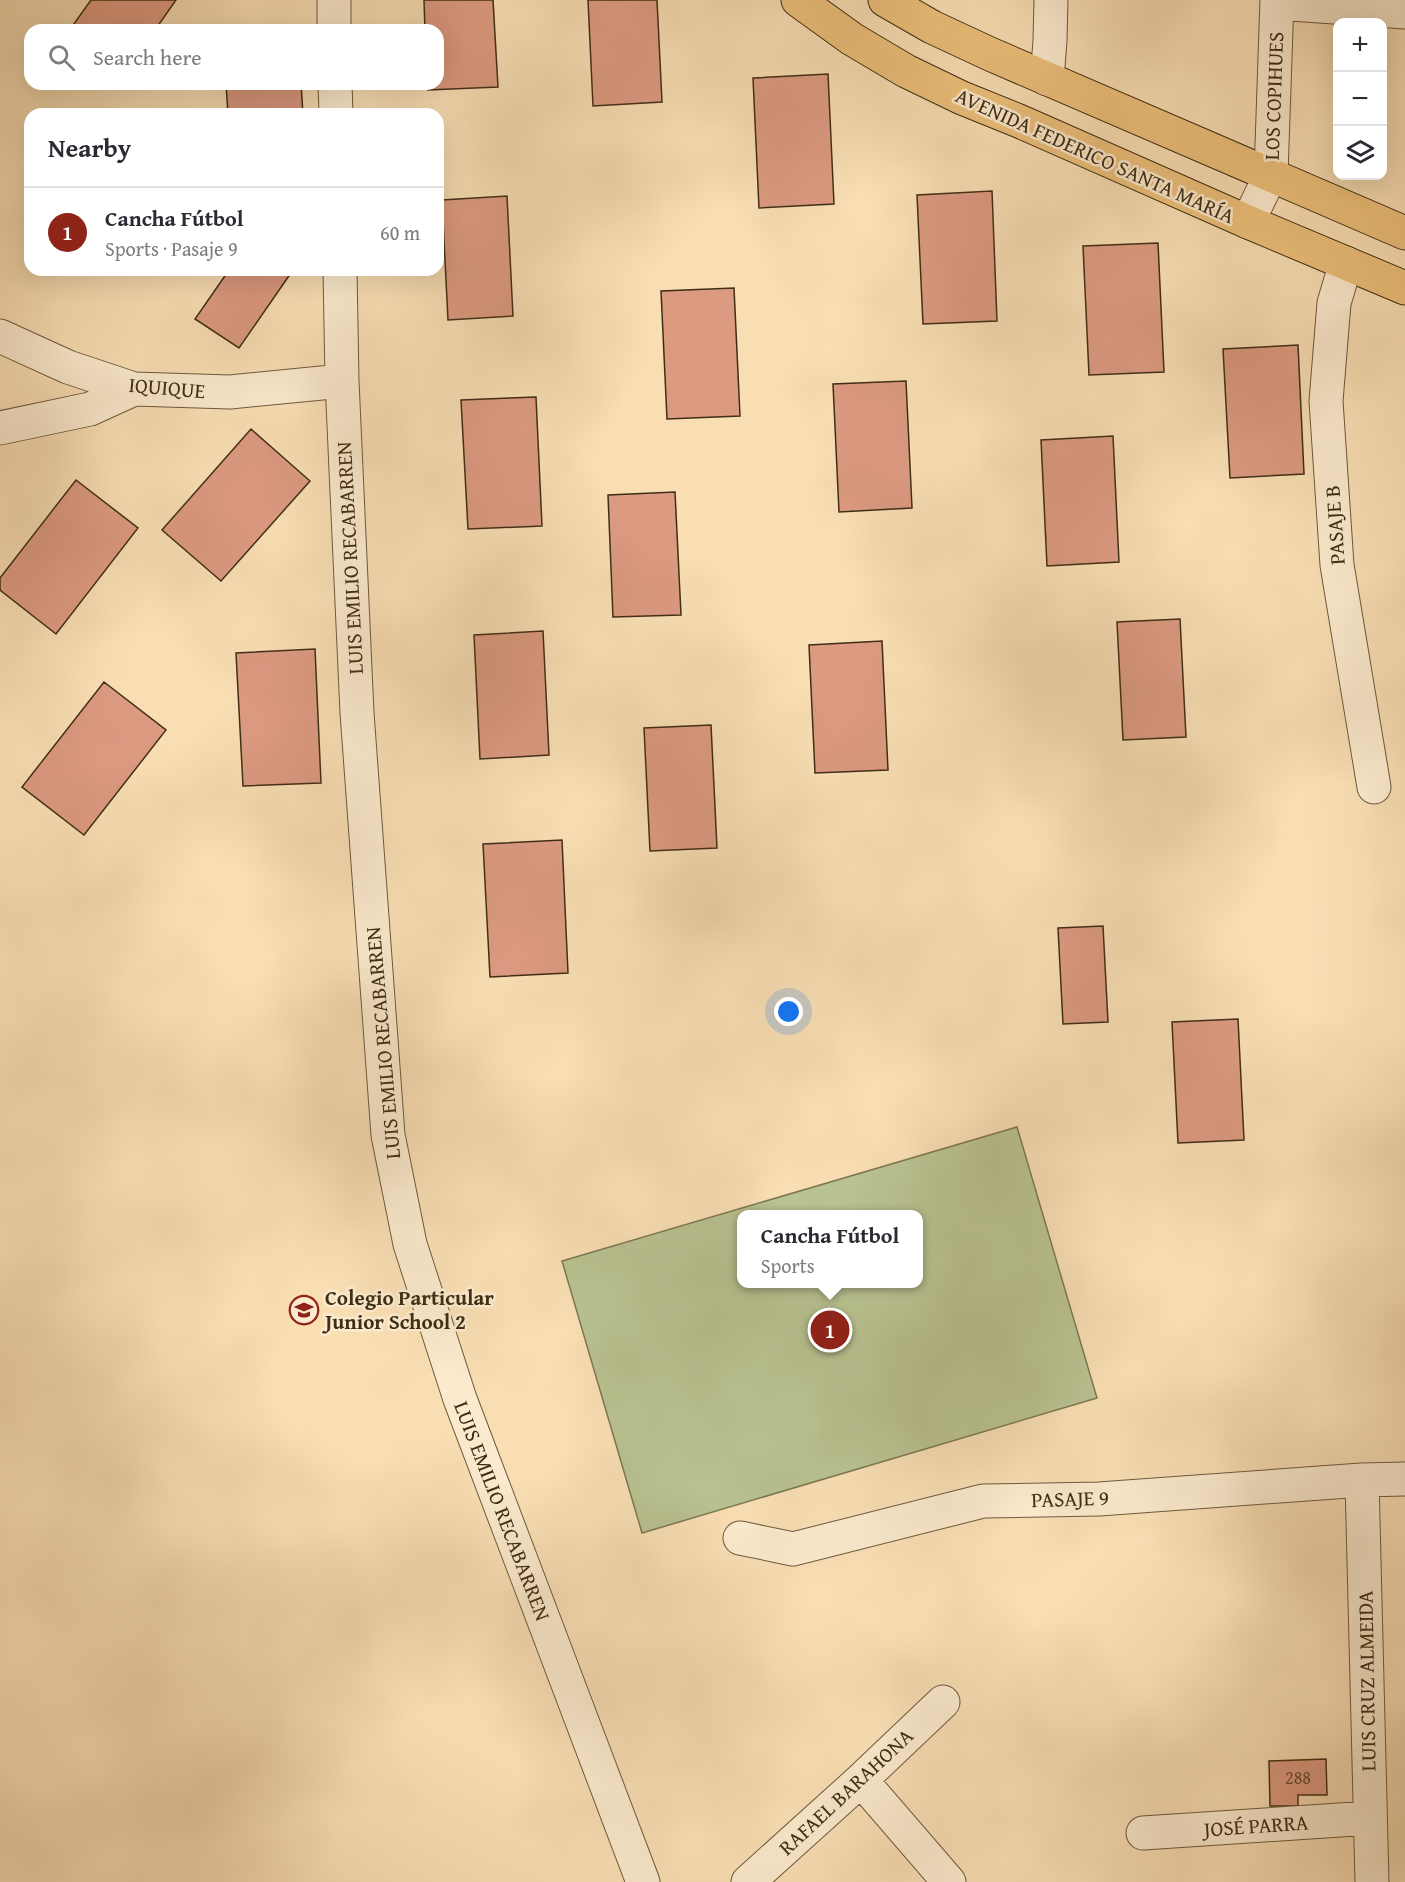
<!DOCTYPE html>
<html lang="en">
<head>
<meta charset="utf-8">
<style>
  :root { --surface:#fff; --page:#f2f2f3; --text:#2b2b33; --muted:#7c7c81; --line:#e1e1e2; --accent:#8f2418 }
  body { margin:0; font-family:"Gentium Book Plus",serif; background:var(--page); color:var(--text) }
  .controls { position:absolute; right:18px; top:18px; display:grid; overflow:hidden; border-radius:12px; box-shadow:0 6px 24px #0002 }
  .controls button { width:54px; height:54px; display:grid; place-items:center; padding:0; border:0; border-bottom:2px solid var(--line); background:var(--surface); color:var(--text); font:30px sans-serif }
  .you { position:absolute; left:789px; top:1012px; width:21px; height:21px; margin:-15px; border:4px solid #fff; border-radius:50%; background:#1a73e8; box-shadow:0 0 0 9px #1a73e833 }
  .badge { display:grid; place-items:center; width:39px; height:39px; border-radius:50%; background:var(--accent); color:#fff; font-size:20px; font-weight:700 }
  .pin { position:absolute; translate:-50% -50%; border:3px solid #fff; box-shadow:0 2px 6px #0006 }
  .popup { position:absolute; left:737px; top:1210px; width:186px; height:78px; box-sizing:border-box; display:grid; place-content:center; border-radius:12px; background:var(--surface); filter:drop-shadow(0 2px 4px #0005); font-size:20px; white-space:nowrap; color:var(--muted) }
  .popup b { font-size:22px; color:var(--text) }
  .popup::after { content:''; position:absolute; left:50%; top:100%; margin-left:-12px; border:12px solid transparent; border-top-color:var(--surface) }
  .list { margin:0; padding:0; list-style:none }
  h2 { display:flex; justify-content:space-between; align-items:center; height:78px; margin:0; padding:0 24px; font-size:26px }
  h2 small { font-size:20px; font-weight:400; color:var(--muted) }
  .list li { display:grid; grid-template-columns:39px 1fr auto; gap:18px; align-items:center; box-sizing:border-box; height:90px; padding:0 24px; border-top:2px solid var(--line) }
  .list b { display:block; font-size:22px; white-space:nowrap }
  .list p { margin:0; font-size:20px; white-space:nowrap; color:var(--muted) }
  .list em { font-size:20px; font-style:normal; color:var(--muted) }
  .icon { flex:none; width:33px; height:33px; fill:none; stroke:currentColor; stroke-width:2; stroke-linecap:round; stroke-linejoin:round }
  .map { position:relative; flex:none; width:1405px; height:1882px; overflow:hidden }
  .search { position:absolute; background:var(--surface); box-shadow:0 6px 24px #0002; left:24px; top:24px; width:420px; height:66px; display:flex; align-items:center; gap:15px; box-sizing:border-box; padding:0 21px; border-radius:18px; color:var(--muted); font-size:22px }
  .panel { position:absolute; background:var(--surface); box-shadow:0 6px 24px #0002; left:24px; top:108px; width:420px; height:168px; border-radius:18px }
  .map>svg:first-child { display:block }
  .green { fill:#b9c291; stroke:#7c7853; stroke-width:1.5; fill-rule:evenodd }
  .building { fill:#dc9a81; stroke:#3f2e15; stroke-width:1.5 }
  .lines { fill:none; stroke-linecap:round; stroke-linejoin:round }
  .minor-casing { stroke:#6e5a3d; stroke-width:35 }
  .major-casing { stroke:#3f2e15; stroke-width:35 }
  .minor { stroke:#fbeace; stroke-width:33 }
  .major { stroke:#ecbf7a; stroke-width:33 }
  .labels { text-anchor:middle; stroke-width:5; stroke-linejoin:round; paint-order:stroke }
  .number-label { font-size:18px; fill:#664930 }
  .street-label { font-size:21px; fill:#3f2e15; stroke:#fbeace }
  .poi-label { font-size:21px; font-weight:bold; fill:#3f2e15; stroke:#fbeace; text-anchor:start }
</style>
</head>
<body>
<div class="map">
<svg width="1405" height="1882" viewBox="0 0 1405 1882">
  <rect width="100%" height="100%" fill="#f9deb4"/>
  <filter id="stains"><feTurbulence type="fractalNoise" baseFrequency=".00333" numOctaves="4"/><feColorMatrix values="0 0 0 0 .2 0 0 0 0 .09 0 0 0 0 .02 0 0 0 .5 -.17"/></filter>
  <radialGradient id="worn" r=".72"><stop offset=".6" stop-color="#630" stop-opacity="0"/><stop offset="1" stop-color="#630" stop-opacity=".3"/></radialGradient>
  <!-- green -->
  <path class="green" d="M 1017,1127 L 1097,1398 L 642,1533 L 562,1261 ZM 742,1214 L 918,1214 L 918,1284 L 742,1284 Z"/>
  <!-- building -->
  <path class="building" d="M 91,0 L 176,0 L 155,30 L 75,30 L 71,28 Z
    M 424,0 L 493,0 L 498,87 L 428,90 L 428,84 L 438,84 L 438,30 L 425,30 Z
    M 588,0 L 657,0 L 662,102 L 593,106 Z
    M 297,26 L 298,30 L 239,30 Z
    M 828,74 L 834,204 L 759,208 L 753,78 Z
    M 226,84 L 301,84 L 303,114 L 228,114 Z
    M 992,191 L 997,321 L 923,324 L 917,195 Z
    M 507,196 L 513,316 L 448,320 L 442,200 Z
    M 1158,243 L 1164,372 L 1089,375 L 1083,246 Z
    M 229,270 L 293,270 L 239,348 L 195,319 Z
    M 734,288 L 740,416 L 667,419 L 661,291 Z
    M 1298,345 L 1304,474 L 1230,478 L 1223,349 Z
    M 906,381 L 912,508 L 839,512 L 833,384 Z
    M 536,397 L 542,526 L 468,529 L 461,400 Z
    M 251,429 L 310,481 L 221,581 L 162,530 Z
    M 1113,436 L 1119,562 L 1047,566 L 1041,440 Z
    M 76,480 L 138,528 L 56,634 L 0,590 L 0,578 Z
    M 675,492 L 681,615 L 613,617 L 608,495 Z
    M 1180,619 L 1186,737 L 1123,740 L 1117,622 Z
    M 543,631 L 549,755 L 480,759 L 474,635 Z
    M 882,641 L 888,770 L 815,773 L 809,645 Z
    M 315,649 L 321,783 L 243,786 L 236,653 Z
    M 104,682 L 166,730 L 84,835 L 22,787 Z
    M 711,725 L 717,848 L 650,851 L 644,728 Z
    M 562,840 L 568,973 L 490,977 L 483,844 Z
    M 1103,926 L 1108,1022 L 1063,1024 L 1058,928 Z
    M 1238,1019 L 1244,1140 L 1178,1143 L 1172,1022 Z
    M 1326,1759 L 1327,1795 L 1298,1795 L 1298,1806 L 1270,1806 L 1269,1761 Z"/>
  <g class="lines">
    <!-- minor casing -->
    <g class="minor-casing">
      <path id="minor" d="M 334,0 L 334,30
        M 1277,3 L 1405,12
        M 1047,79 L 1050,41 L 1051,0
        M 335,84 L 336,114
        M 1248,222 L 1271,174 L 1277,0
        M 1346,263 L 1334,303 L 1326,401 L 1337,565 L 1374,787
        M 340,270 L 342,381 L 357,713 L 388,1135 L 410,1244 L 460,1399 L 643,1882
        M 0,336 L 68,367 L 134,389 L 230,392 L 342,381
        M 0,428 L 90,409 L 134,389
        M 1362,1480 L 1372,1882
        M 740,1538 L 793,1549 L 983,1501 L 1099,1499 L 1362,1480 L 1405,1479
        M 861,1780 L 949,1882
        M 1143,1833 L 1370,1818
        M 748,1882 L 861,1780 L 943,1702"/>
    </g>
    <!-- major casing -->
    <g class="major-casing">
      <path id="major" d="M 798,0 L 852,39 L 906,71 L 962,98 L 1019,121 L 1248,222 L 1405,288
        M 885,0 L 932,27 L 990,54 L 1405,233"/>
    </g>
    <!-- minor -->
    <use href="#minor" class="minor"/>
    <!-- major -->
    <use href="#major" class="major"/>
  </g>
  <!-- icons -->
  <defs>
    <g id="school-ring" transform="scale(1.5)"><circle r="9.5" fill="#fbeace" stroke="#8f2418" stroke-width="1.5"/><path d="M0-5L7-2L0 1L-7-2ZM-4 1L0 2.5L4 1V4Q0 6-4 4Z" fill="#8f2418"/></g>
  </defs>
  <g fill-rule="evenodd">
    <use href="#school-ring" x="304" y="1310"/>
  </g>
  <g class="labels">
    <!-- number labels -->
    <g class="number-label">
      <text x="1298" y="1784">288</text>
    </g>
    <!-- street labels -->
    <g class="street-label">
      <text transform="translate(1274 96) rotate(-88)" y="7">LOS COPIHUES</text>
      <text transform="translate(1095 156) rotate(24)" y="7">AVENIDA FEDERICO SANTA MARÍA</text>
      <text transform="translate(167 388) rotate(5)" y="7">IQUIQUE</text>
      <text transform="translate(1335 525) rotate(-94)" y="7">PASAJE B</text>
      <text transform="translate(350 558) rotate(-93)" y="7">LUIS EMILIO RECABARREN</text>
      <text transform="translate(383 1043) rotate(-95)" y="7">LUIS EMILIO RECABARREN</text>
      <text transform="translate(1070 1499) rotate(-2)" y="7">PASAJE 9</text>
      <text transform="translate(502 1511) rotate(69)" y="7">LUIS EMILIO RECABARREN</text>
      <text transform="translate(1367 1681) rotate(-91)" y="7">LUIS CRUZ ALMEIDA</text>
      <text transform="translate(846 1792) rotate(-43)" y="7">RAFAEL BARAHONA</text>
      <text transform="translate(1256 1826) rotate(-4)" y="7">JOSÉ PARRA</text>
    </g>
    <!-- poi labels -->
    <g class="poi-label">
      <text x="325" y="1305">Colegio Particular<tspan x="325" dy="24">Junior School 2</tspan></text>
    </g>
  </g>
  <rect width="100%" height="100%" filter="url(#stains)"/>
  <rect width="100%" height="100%" fill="url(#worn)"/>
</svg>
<div class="controls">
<button>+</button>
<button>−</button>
<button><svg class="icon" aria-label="layers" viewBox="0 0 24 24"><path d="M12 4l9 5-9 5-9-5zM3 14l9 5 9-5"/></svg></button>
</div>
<div class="you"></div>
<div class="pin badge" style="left:830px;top:1330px">1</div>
<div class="popup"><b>Cancha Fútbol</b>Sports</div>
<div class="search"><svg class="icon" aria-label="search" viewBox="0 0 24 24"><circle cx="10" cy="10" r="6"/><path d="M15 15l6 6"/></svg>Search here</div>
<section class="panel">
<h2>Nearby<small></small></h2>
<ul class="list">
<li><span class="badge">1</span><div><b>Cancha Fútbol</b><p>Sports · Pasaje 9</p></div><em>60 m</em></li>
</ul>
</section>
</div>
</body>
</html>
